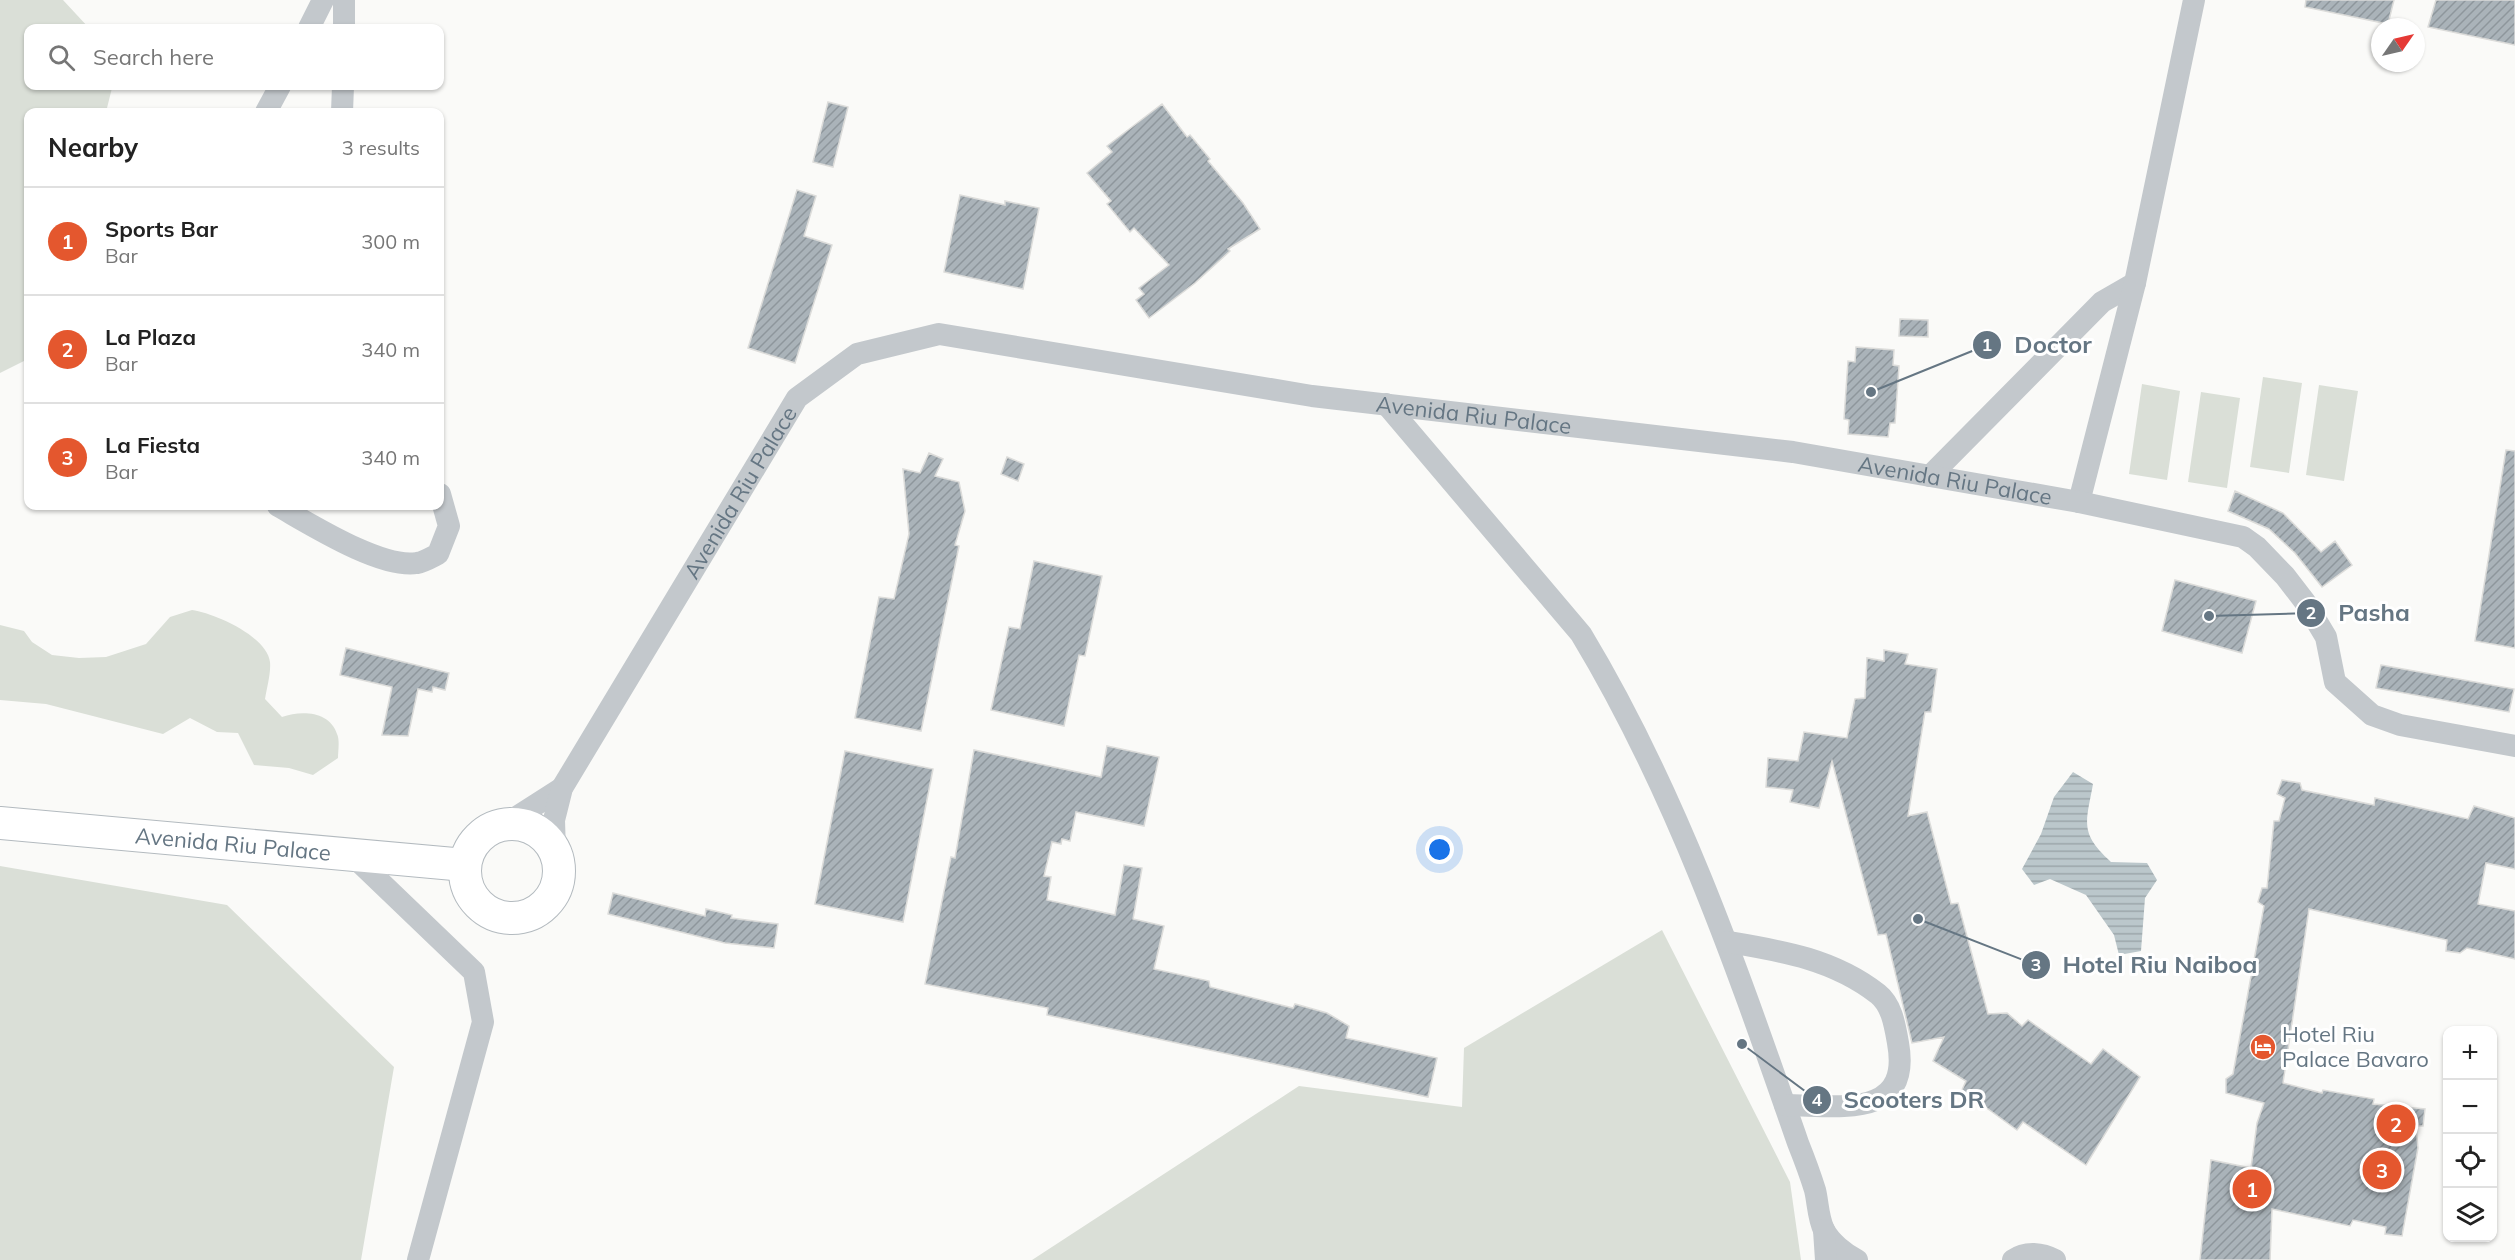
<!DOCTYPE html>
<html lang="en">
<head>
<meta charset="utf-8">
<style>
  :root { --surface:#fff; --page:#f2f2f2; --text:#222; --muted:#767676; --line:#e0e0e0; --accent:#e4572e }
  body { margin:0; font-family:Mulish,sans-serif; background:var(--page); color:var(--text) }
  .controls { position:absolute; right:18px; bottom:18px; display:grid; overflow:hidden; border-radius:12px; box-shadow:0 2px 4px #0004 }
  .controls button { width:54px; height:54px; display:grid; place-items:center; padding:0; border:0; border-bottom:2px solid var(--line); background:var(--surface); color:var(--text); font:30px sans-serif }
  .compass { position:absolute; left:2371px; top:18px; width:54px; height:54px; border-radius:50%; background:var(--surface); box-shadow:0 2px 4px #0004; rotate:56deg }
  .you { position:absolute; left:1440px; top:850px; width:21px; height:21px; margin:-15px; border:4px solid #fff; border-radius:50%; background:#1a73e8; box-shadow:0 0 0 9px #1a73e833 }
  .badge { display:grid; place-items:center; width:39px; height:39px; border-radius:50%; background:var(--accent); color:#fff; font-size:20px; font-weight:700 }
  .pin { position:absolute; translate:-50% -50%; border:3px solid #fff; box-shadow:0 2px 6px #0006 }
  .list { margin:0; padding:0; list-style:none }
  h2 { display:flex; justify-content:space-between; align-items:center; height:78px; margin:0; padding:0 24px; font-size:26px }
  h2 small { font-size:20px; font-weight:400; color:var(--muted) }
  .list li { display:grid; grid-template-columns:39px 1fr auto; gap:18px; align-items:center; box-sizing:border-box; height:108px; padding:0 24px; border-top:2px solid var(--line) }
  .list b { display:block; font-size:22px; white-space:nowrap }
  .list p { margin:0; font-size:20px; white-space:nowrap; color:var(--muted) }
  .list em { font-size:20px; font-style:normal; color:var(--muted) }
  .icon { flex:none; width:33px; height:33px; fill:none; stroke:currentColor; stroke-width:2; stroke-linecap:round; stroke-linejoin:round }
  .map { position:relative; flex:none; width:2515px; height:1260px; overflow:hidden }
  .search { position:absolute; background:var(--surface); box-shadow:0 2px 4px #0004; left:24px; top:24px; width:420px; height:66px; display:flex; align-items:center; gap:15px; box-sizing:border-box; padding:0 21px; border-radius:12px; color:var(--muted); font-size:22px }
  .panel { position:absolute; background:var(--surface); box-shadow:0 2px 4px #0004; left:24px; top:108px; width:420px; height:402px; border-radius:12px }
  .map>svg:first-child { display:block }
  .grass { fill:#dadfd7 }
  .water { fill:url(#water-rules) }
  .building { fill:url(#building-hatch); stroke:#dcdcda; stroke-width:1.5 }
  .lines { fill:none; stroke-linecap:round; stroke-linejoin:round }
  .secondary-casing { stroke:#b3babf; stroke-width:34 }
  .street { stroke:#c3c8cc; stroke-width:22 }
  .secondary { stroke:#fff; stroke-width:32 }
  .labels { text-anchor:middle; stroke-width:6; stroke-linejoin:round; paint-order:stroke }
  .street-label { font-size:22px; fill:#657683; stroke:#fff }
  .poi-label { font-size:22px; fill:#657683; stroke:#fff; text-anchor:start }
  .leader { fill:none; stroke:#657683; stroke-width:2 }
  .callout-dot { fill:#657683; stroke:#fff; stroke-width:2 }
  .mark-label { font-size:18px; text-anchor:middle; font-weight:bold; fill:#fff }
  .callout-label { font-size:24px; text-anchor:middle; font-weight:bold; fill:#657683; stroke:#fff; stroke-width:6; stroke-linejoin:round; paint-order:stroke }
</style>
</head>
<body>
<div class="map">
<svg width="2515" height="1260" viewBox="0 0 2515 1260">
  <defs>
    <pattern id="water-rules" width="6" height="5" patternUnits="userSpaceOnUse" patternTransform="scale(1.5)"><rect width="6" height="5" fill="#bbc7cb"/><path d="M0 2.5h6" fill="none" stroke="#9ca6aa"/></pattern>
    <pattern id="building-hatch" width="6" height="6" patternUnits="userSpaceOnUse" patternTransform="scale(1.5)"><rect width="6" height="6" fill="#aab3b9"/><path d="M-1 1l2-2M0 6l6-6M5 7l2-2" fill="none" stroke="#8e969c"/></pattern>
  </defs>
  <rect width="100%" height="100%" fill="#fafaf8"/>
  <!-- grass -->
  <path class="grass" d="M 0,0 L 63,0 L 89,28 L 28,28 L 28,86 L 112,86 L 112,88 L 106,112 L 28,112 L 28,359 L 0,373 Z
    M 2263,377 L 2302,383 L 2289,473 L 2250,467 Z
    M 2142,384 L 2180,391 L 2167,480 L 2129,474 Z
    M 2319,385 L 2358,391 L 2344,481 L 2306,475 Z
    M 2201,392 L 2240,398 L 2227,488 L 2188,482 Z
    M 192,610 C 214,613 267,636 270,662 C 271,673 267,687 265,699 L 282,717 C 301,710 330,711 337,734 C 340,740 338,751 338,758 L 313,775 L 289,768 L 254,765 L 238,733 L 217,732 L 190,718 L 163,734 L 46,704 L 0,700 L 0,625 L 24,631 L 32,642 L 52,655 L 79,658 L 106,657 L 146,644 L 170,617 Z
    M 0,866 L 227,905 L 394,1067 L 361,1260 L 0,1260 Z
    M 1662,930 L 1790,1182 L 1801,1260 L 1032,1260 L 1299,1086 L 1462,1107 L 1464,1048 Z"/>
  <!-- water -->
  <path class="water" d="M 2073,772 L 2093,784 C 2086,823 2079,833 2111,862 L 2147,863 L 2157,880 L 2145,898 L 2141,951 L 2119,955 L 2114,935 L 2086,895 L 2050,879 L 2034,885 L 2022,869 L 2041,834 L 2054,797 Z"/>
  <!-- building -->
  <path class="building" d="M 2306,0 L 2394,0 L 2388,24 L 2305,7 Z
    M 2436,0 L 2515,0 L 2515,45 L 2428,27 Z
    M 828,102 L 848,107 L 833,167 L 813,162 Z
    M 1162,104 L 1187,137 L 1190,135 L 1210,159 L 1208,161 L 1243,203 L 1260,229 L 1228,249 L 1230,251 L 1195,283 L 1149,318 L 1136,300 L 1144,294 L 1139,288 L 1169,265 L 1134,228 L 1130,232 L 1107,204 L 1111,201 L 1087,173 L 1112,152 L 1107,146 Z
    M 797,190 L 816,196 L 804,236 L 832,245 L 795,363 L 748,348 Z
    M 960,195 L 1005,205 L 1005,201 L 1039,208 L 1023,289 L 944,272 Z
    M 1900,319 L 1928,320 L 1928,337 L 1899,336 Z
    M 1856,347 L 1894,350 L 1893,365 L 1899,366 L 1895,423 L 1890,423 L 1888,437 L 1848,434 L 1849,420 L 1844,419 L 1848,361 L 1855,362 Z
    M 2506,450 L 2515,451 L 2515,648 L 2475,641 Z
    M 929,453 L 943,459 L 935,476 L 959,482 L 965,511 L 955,545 L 959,546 L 921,731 L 855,718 L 879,597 L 894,599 L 909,534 L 903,469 L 920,473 Z
    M 1007,457 L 1024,464 L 1018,481 L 1001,474 Z
    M 2235,491 L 2283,513 L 2321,552 L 2335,541 L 2352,565 L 2322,587 L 2295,553 L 2269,529 L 2228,511 Z
    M 1034,561 L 1102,576 L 1085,656 L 1079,655 L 1064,726 L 991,710 L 1009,627 L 1020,629 Z
    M 2175,580 L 2256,601 L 2242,653 L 2162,631 Z
    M 346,648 L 449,673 L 445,690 L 433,687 L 432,692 L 418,689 L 408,736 L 382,735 L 392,687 L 340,675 Z
    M 1884,650 L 1908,654 L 1905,664 L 1937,669 L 1931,712 L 1925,712 L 1908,816 L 1927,812 L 1951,904 L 1958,903 L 1988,1014 L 2007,1013 L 2022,1026 L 2028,1020 L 2091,1064 L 2103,1049 L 2140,1077 L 2086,1165 L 2023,1122 L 2017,1130 L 1962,1090 L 1966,1081 L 1933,1061 L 1944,1037 L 1912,1043 L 1886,934 L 1878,935 L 1832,761 L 1819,808 L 1790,802 L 1793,790 L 1766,787 L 1768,758 L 1798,761 L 1804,732 L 1847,738 L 1855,699 L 1865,698 L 1867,658 L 1884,661 Z
    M 2381,665 L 2514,689 L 2509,712 L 2376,688 Z
    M 1107,746 L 1159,757 L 1144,826 L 1076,812 L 1070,841 L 1062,839 L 1061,844 L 1052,842 L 1044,876 L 1051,877 L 1047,900 L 1115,915 L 1124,865 L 1142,868 L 1133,919 L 1164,926 L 1154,969 L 1209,981 L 1210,987 L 1293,1008 L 1295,1004 L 1327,1013 L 1349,1026 L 1346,1038 L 1437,1058 L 1428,1097 L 1047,1015 L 1048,1008 L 925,984 L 951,857 L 955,858 L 974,750 L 1101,777 Z
    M 845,751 L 933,769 L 903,922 L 815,904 Z
    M 2282,780 L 2300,783 L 2302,790 L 2374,805 L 2375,798 L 2468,819 L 2474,806 L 2515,818 L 2515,869 L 2486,863 L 2478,904 L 2515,911 L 2515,959 L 2467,948 L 2460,953 L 2446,951 L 2447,940 L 2309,909 L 2283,1083 L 2322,1093 L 2323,1090 L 2374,1099 L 2373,1104 L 2425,1109 L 2423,1126 L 2416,1126 L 2418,1148 L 2402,1236 L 2385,1234 L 2386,1227 L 2353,1220 L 2350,1226 L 2272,1209 L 2270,1260 L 2200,1260 L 2211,1160 L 2251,1168 L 2257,1123 L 2264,1103 L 2226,1093 L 2226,1079 L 2233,1074 L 2264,906 L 2258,902 L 2262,888 L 2267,888 L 2274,821 L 2279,821 L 2285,798 L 2277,794 Z
    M 613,893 L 705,916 L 706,909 L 732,915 L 731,918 L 778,924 L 774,948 L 725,943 L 608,914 Z"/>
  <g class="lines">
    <!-- secondary casing -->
    <g class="secondary-casing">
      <g id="secondary">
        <path id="s2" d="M 0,823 L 465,865"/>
        <circle cx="512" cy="871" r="47"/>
      </g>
    </g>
    <!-- street -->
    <g class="street">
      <path d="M 309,28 L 323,0"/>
      <path d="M 344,28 L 344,0"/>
      <path d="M 266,112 L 280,86"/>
      <path d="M 342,112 L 343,86"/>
      <path d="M 1386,404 L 1581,634 C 1677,793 1737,968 1798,1143 C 1804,1158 1810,1174 1815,1190 C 1818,1202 1818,1218 1824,1230 C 1830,1242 1845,1254 1857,1260"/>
      <path d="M 1930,476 L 2102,302 L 2135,283"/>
      <path d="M 2079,502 L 2135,283 L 2194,0"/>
      <path d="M 278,506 C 310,524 381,569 417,563 C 424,562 432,557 438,554 L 449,526 L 440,494"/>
      <path d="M 504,825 L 562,788"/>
      <path id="s1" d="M 555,852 L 554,820 L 562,788 L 797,398 L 857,354 L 939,334 L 1312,396 L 1793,452 L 2079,502 L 2243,537 L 2257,547 L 2285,576 L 2305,602 L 2326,637 L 2335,682 L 2372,715 L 2400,725 L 2515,746"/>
      <path d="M 352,855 L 474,972 L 483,1022 L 418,1260"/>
      <path d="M 1728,942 C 1782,951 1833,959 1878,994 C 1892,1005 1895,1026 1898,1043 C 1912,1121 1836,1105 1785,1105"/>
      <path d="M 1824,1230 L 1826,1260"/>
      <path d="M 2013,1260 C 2026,1251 2042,1253 2055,1260"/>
    </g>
    <!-- secondary -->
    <use href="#secondary" class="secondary"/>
  </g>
  <!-- icons -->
  <defs>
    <g id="hotel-disc" transform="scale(1.35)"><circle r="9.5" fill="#e4572e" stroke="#fff"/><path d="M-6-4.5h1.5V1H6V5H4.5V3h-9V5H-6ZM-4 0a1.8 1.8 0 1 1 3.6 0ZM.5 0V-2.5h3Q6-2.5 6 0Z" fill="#fff"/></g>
  </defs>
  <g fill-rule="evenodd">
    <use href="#hotel-disc" x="2263" y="1047"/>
  </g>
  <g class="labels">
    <!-- street labels -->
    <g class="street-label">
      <text dy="8" stroke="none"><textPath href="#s1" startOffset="1220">Avenida Riu Palace</textPath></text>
      <text dy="8" stroke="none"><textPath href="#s1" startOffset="1706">Avenida Riu Palace</textPath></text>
      <text dy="8" stroke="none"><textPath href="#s1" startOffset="410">Avenida Riu Palace</textPath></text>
      <text dy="8" stroke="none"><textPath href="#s2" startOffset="234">Avenida Riu Palace</textPath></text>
    </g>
    <!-- poi labels -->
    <g class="poi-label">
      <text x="2282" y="1042">Hotel Riu<tspan x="2282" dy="25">Palace Bavaro</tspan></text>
    </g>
  </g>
  <!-- callouts -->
  <path class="leader" d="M1871 392L1987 345M2209 616L2311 613M1918 919L2036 965M1742 1044L1817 1100"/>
  <g class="callout-dot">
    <circle cx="1871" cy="392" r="6"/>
    <circle cx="2209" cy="616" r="6"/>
    <circle cx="1918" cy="919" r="6"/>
    <circle cx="1742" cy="1044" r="6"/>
    <circle cx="1987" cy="345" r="15"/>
    <circle cx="2311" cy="613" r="15"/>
    <circle cx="2036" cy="965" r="15"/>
    <circle cx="1817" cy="1100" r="15"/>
  </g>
  <g class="mark-label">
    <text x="1987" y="351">1</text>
    <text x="2311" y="619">2</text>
    <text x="2036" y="971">3</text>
    <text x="1817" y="1106">4</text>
  </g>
  <g class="callout-label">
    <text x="2053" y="353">Doctor</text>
    <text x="2374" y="621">Pasha</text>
    <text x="2160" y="973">Hotel Riu Naiboa</text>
    <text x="1914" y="1108">Scooters DR</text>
  </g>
</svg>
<div class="controls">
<button>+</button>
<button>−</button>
<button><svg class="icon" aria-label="locate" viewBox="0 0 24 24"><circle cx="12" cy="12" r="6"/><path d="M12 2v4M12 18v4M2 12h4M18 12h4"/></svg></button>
<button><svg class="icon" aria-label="layers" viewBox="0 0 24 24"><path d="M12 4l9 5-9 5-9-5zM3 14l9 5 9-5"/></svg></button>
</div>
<svg class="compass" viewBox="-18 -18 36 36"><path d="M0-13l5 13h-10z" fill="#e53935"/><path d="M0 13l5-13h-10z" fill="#767676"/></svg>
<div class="you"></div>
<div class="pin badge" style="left:2252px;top:1189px">1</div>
<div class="pin badge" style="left:2396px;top:1124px">2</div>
<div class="pin badge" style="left:2382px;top:1170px">3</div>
<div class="search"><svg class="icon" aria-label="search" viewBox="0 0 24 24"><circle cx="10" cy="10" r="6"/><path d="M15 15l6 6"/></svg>Search here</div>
<section class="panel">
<h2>Nearby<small>3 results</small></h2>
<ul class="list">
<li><span class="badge">1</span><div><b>Sports Bar</b><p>Bar</p></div><em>300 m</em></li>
<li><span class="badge">2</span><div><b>La Plaza</b><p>Bar</p></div><em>340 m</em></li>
<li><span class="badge">3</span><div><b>La Fiesta</b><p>Bar</p></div><em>340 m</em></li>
</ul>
</section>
</div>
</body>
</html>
